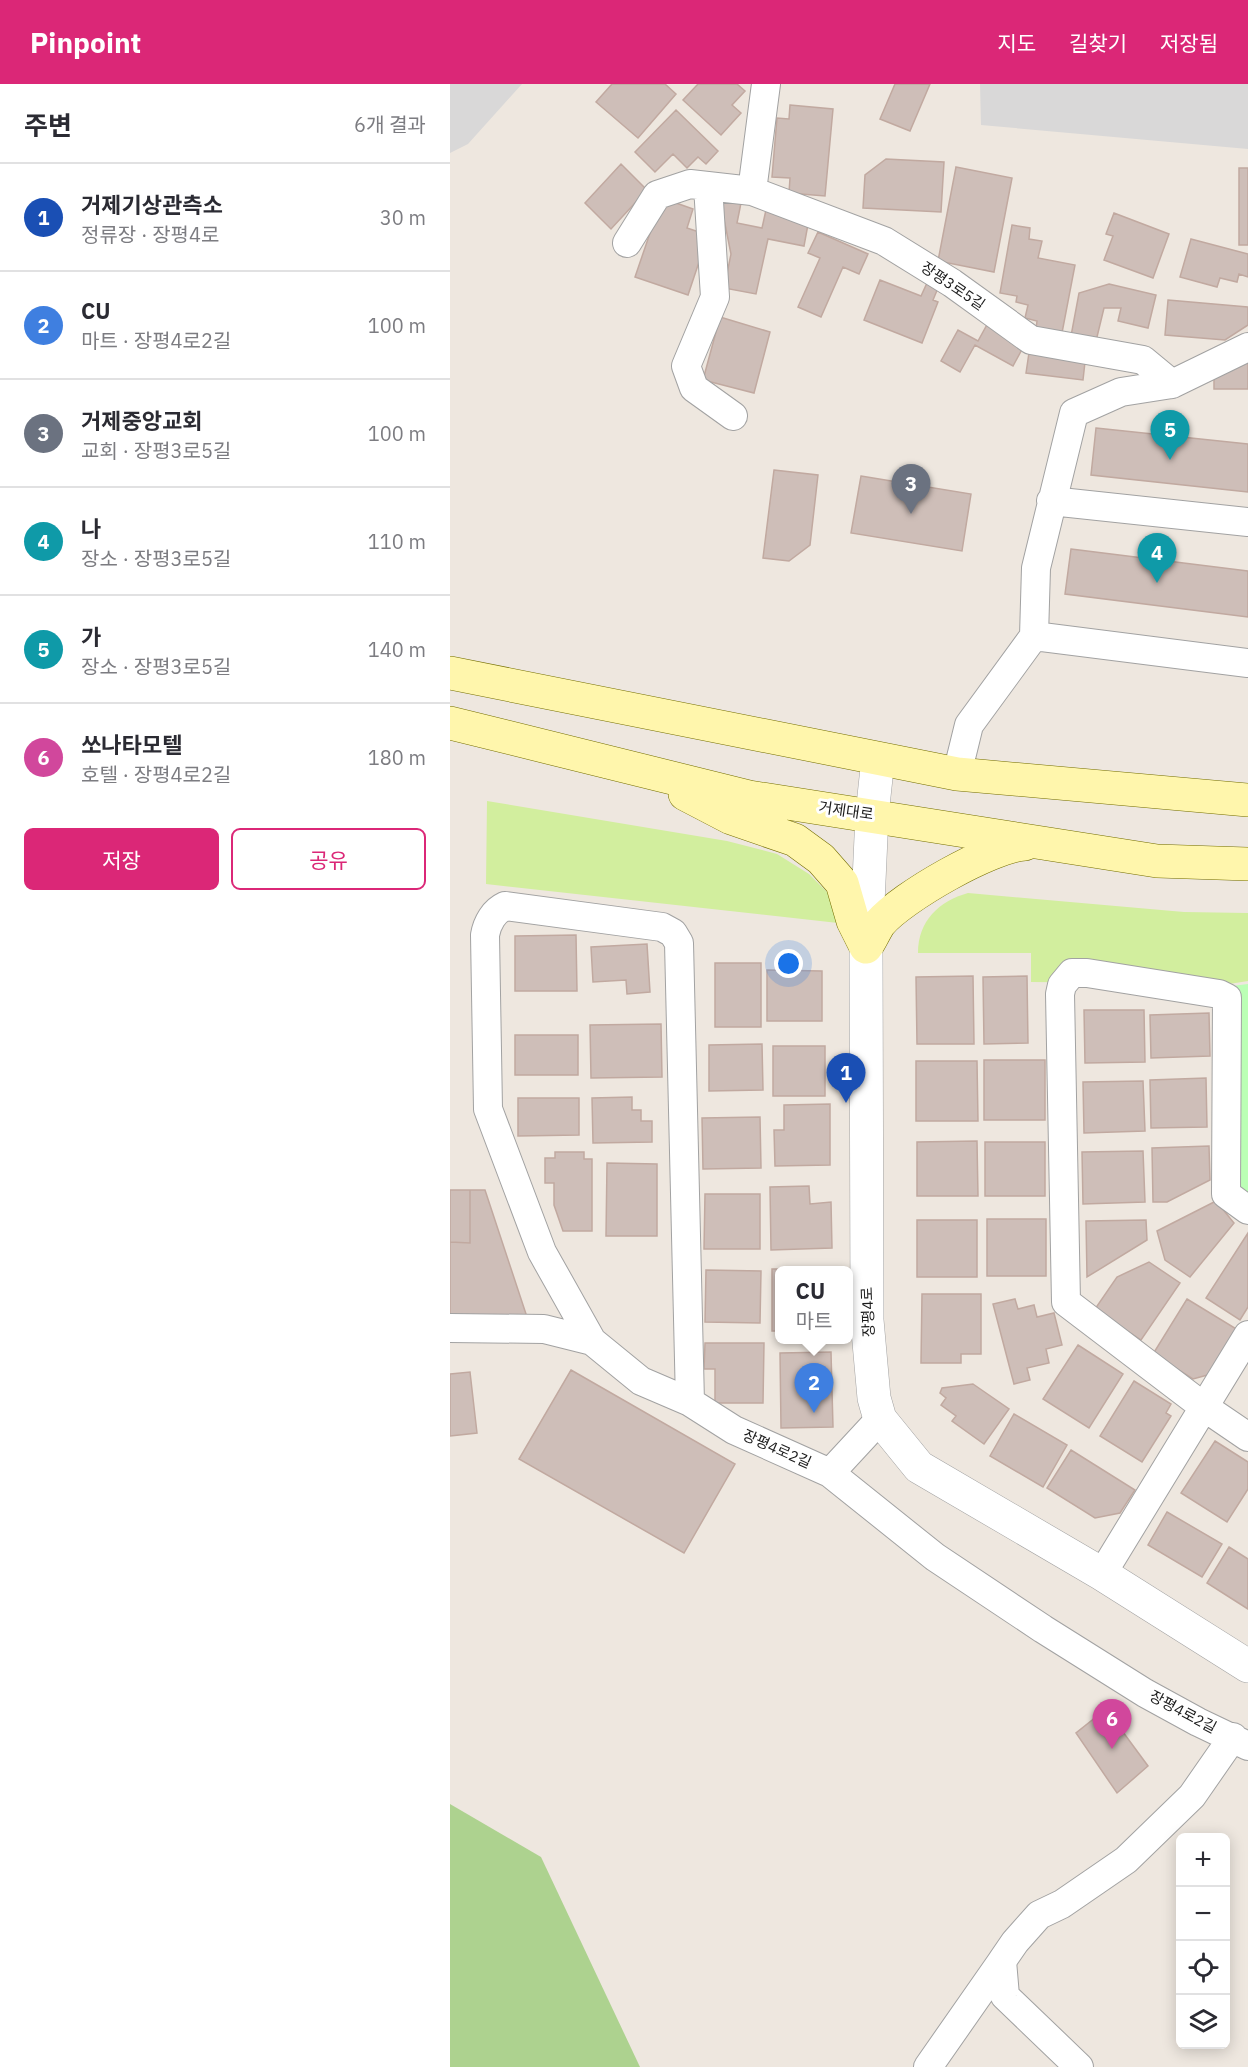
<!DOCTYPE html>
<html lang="ko">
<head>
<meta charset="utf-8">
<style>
  :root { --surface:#fff; --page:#f7f7f7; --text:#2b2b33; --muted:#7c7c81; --line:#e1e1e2; --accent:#db2777 }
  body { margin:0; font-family:"IBM Plex Sans","Noto Sans KR",sans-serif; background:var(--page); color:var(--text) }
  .controls { position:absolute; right:18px; bottom:18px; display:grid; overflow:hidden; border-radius:9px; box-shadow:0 3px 15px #0003 }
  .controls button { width:54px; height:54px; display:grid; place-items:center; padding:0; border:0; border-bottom:2px solid var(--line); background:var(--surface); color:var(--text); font:30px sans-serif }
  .you { position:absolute; left:339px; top:880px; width:21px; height:21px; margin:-15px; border:4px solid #fff; border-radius:50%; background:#1a73e8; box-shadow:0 0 0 9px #1a73e833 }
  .badge { display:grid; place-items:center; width:39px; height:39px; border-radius:50%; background:var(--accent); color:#fff; font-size:20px; font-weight:700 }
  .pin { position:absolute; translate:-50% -50px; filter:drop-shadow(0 2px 3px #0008) }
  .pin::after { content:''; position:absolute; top:32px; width:21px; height:18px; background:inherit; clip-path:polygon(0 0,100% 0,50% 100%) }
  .popup { position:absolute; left:325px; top:1182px; width:78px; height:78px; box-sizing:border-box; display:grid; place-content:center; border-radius:9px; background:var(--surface); filter:drop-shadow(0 2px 4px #0005); font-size:20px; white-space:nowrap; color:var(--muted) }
  .popup b { font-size:22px; color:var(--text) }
  .popup::after { content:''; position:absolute; left:50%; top:100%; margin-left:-12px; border:12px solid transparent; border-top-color:var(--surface) }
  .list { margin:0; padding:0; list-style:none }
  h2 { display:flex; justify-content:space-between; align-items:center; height:78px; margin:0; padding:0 24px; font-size:26px }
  h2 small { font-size:20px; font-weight:400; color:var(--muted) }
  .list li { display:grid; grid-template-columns:39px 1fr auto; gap:18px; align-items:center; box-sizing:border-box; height:108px; padding:0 24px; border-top:2px solid var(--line) }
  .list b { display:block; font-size:22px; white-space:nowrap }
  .list p { margin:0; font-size:20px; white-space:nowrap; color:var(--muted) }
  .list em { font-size:20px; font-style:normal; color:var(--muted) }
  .actions { display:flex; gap:12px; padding:18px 24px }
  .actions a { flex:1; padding:14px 0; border:2px solid var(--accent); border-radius:9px; text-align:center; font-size:21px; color:var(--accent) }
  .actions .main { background:var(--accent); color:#fff }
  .icon { flex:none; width:33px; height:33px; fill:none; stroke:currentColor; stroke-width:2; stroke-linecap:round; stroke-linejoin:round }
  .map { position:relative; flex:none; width:798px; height:1983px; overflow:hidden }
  header { display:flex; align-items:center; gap:36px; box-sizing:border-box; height:84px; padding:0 30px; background:var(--accent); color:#fff }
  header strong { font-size:28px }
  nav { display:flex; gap:33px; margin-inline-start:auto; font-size:21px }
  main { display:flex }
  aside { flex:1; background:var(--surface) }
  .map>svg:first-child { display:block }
  .residential { fill:#d9d8d8 }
  .grass { fill:#d2ee9e }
  .forest { fill:#add28f }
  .park { fill:#bbffb5 }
  .building { fill:#cebeb8; stroke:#c1a9a0; stroke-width:1.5 }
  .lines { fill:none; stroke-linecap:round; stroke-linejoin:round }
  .minor-casing { stroke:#a2a2a2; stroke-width:30 }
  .tertiary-casing { stroke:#a2a2a2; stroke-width:34 }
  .secondary-casing { stroke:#746e00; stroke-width:34 }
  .minor { stroke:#fff; stroke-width:28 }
  .tertiary { stroke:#fff; stroke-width:33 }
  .secondary { stroke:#fff6ac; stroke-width:33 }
  .labels { text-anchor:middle; stroke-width:6; stroke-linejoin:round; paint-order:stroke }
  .street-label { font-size:15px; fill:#1b1b1b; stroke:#fff }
</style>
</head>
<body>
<header>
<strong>Pinpoint</strong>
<nav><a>지도</a><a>길찾기</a><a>저장됨</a></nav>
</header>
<main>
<aside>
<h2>주변<small>6개 결과</small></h2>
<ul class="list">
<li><span class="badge" style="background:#1a4fb4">1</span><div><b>거제기상관측소</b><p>정류장 · 장평4로</p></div><em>30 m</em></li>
<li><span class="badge" style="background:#3f7fe0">2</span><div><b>CU</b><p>마트 · 장평4로2길</p></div><em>100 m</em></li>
<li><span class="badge" style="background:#6b7280">3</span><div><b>거제중앙교회</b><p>교회 · 장평3로5길</p></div><em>100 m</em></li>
<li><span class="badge" style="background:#0f9aa8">4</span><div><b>나</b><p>장소 · 장평3로5길</p></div><em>110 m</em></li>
<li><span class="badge" style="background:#0f9aa8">5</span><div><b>가</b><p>장소 · 장평3로5길</p></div><em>140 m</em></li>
<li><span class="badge" style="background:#d1479c">6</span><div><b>쏘나타모텔</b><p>호텔 · 장평4로2길</p></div><em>180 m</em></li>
</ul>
<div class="actions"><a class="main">저장</a><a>공유</a></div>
</aside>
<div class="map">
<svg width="798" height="1983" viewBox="0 0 798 1983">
  <rect width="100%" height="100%" fill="#eee7df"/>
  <!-- residential -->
  <path class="residential" d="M 0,0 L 72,0 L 18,60 L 0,69 Z
    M 530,0 L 798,0 L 798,65 L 531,41 Z"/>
  <!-- grass -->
  <path class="grass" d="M 37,717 L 277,757 L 327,770 L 359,790 L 380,811 L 388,839 L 36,800 Z
    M 518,809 L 734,828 L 798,829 L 798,897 L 779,900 L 581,898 L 581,869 L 468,869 C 468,837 489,817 518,809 Z"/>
  <!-- forest -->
  <path class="forest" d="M 0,1720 L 91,1773 L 190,1983 L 0,1983 Z"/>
  <!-- park -->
  <path class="park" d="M 798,900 L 798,1126 L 776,1110 L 782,902 Z"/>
  <!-- building -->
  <path class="building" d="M 162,0 L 215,0 L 226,10 L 188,54 L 146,18 Z
    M 248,0 L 287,0 L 295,7 L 282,21 L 291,29 L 271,51 L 233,16 Z
    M 445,0 L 480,0 L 460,47 L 430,35 Z
    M 340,21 L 383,25 L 375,112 L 339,109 L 340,94 L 322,93 L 327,34 L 339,35 Z
    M 226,26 L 268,67 L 256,80 L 248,73 L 237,84 L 223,70 L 205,88 L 185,68 Z
    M 436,75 L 494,78 L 491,128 L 413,124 L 415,91 Z
    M 171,80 L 197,106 L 161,145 L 135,119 Z
    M 506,83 L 562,94 L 544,188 L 488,177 Z
    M 789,84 L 798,84 L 798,161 L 789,161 Z
    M 269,110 L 292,114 L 287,139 L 312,144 L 316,126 L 359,135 L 354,162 L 318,155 L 306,210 L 274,204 L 281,170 Z
    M 212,114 L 243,125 L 237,144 L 258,151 L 238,211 L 185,193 Z
    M 664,129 L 719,150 L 703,194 L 654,176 L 663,152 L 656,150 Z
    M 562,141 L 580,144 L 579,155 L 592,157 L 588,174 L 625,181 L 612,249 L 586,245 L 587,237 L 575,234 L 578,221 L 566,218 L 567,212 L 550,209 Z
    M 368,148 L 418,170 L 409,190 L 393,183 L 371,233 L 348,223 L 370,174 L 358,169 Z
    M 741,155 L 798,170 L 798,193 L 789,190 L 787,198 L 770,194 L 767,203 L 730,193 Z
    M 430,196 L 471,212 L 477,199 L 488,204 L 483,216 L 488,218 L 472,259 L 414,236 Z
    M 659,200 L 706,211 L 698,244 L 668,237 L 671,224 L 654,224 L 646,257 L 621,252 L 629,209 Z
    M 718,216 L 798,223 L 798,241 L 775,256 L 715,251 Z
    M 270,233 L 320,248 L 304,309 L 253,296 Z
    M 539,237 L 576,258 L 563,282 L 525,261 L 510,288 L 491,277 L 508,246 L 528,257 Z
    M 580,262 L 636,269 L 633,296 L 576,289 Z
    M 798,270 L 798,305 L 764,305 L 764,287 Z
    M 646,344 L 798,360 L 798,408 L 641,391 Z
    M 324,386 L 368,391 L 360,461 L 339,477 L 313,474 Z
    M 411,392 L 521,410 L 512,467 L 401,449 Z
    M 621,465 L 798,487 L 798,533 L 615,510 Z
    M 126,851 L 127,907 L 65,907 L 65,852 Z
    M 197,860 L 200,908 L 177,910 L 176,896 L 143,898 L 141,863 Z
    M 265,879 L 311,879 L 311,943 L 265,943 Z
    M 317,886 L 372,887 L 372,937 L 317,937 Z
    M 523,892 L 524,960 L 467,960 L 466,893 Z
    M 577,892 L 578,959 L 534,960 L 533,893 Z
    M 634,926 L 694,926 L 695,978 L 635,979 Z
    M 759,929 L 760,972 L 701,974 L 700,931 Z
    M 211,940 L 212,993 L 141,994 L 140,941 Z
    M 65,951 L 128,951 L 128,991 L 65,991 Z
    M 312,960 L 313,1006 L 259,1007 L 259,961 Z
    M 323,962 L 375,962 L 375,1012 L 323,1012 Z
    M 534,976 L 595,976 L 595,1036 L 534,1036 Z
    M 466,977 L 527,977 L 528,1037 L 466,1037 Z
    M 756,994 L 757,1043 L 701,1044 L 700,996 Z
    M 693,997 L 695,1047 L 634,1049 L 633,998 Z
    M 182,1013 L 182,1026 L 191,1026 L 191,1037 L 202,1037 L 202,1058 L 143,1059 L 142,1014 Z
    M 68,1014 L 129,1014 L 129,1051 L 68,1052 Z
    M 380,1020 L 380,1081 L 325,1082 L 324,1046 L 334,1046 L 334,1021 Z
    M 310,1033 L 311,1084 L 253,1085 L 252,1034 Z
    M 527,1057 L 528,1112 L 467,1112 L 467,1058 Z
    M 535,1058 L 595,1058 L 595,1112 L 535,1112 Z
    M 759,1062 L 760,1096 L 717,1118 L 703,1118 L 702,1064 Z
    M 693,1067 L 695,1118 L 633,1120 L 632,1068 Z
    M 105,1068 L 134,1068 L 134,1075 L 142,1075 L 142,1147 L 113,1147 L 104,1121 L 104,1099 L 95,1099 L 95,1074 L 105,1074 Z
    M 157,1079 L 207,1080 L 207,1152 L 156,1152 Z
    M 359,1102 L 360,1120 L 381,1118 L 382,1164 L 321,1166 L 320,1103 Z
    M 0,1106 L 35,1106 L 77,1233 L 0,1232 Z
    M 0,1106 L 20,1106 L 20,1159 L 0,1158 Z
    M 255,1110 L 310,1110 L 310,1165 L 254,1165 Z
    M 766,1117 L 784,1139 L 740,1193 L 715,1176 L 707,1147 Z
    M 537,1135 L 596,1135 L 596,1192 L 537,1192 Z
    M 467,1136 L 527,1136 L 527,1193 L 467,1193 Z
    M 696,1136 L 697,1156 L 637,1193 L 636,1137 Z
    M 798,1149 L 798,1223 L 790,1236 L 756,1214 Z
    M 699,1178 L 730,1199 L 691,1256 L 645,1225 L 667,1193 Z
    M 322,1185 L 383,1185 L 330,1186 L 330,1247 L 322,1247 Z
    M 256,1186 L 311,1187 L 310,1239 L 255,1238 Z
    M 472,1210 L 531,1210 L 531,1270 L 511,1270 L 511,1279 L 471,1279 Z
    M 565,1215 L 568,1225 L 584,1221 L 587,1233 L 604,1229 L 612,1261 L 596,1265 L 599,1279 L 577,1284 L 580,1296 L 564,1300 L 543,1220 Z
    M 737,1215 L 788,1246 L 761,1290 L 743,1295 L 703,1270 Z
    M 255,1259 L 314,1259 L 313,1319 L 265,1319 L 265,1285 L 254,1285 Z
    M 628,1261 L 673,1290 L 639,1344 L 593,1315 Z
    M 381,1268 L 383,1343 L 331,1344 L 330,1269 Z
    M 121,1286 L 285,1380 L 234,1469 L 69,1375 Z
    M 20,1288 L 27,1349 L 0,1352 L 0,1290 Z
    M 684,1297 L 721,1320 L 716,1329 L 721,1332 L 692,1378 L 650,1352 Z
    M 523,1300 L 559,1325 L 534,1360 L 502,1337 L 506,1332 L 491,1321 L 496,1314 L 490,1309 L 492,1304 Z
    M 564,1330 L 617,1361 L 593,1403 L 540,1372 Z
    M 765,1357 L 798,1378 L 798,1405 L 777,1438 L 731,1409 Z
    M 621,1366 L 685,1406 L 670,1429 L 645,1434 L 597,1404 Z
    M 717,1428 L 772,1460 L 752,1493 L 698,1461 Z
    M 779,1463 L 798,1475 L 798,1525 L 757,1499 Z
    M 656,1625 L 698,1682 L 667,1709 L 626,1649 Z"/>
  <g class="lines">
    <!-- minor casing -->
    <g class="minor-casing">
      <path id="minor" d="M 316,0 L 302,107 L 434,157 L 502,199 L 581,256 L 693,276 L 722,300 L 798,263
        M 258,102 L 265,213 L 236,282 L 244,304 L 283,332
        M 177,159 L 207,111 L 240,100 L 302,107
        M 601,417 L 798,438
        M 584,552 L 798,579
        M 507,690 L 519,641 L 584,552 L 586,484 L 624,329 L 671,308 L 722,300
        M 798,1126 L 776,1110 L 777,914 L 769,910 L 637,889 L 622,889 L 612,901 L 610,910 L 616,1218 L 754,1323 L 798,1353
        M 0,1244 L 94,1245 L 142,1257
        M 240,1318 L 191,1297 L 142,1257 L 92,1168 L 38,1025 L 35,851 C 37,839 44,827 55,822 L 212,843 L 223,849 L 229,859 L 240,1318 L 284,1346 L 380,1389 L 485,1473 L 593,1545 L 695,1609 L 748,1638 L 798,1662
        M 380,1389 L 430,1335
        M 652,1490 L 798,1251
        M 478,1983 L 552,1877
        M 629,1983 L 555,1912 L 552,1877 L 565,1858 L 589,1831 L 612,1820 L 676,1776 L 742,1712 L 783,1653"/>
    </g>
    <!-- tertiary casing -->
    <g class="tertiary-casing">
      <path id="tertiary" d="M 428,675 L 422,731 L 416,863 L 417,1236 L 424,1314 L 430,1335 L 469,1383 L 652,1490 L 798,1582"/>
    </g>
    <!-- secondary casing -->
    <g class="secondary-casing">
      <path id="secondary" d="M 0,589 L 507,690 L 798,716
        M 0,639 L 299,713 L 707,777 L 798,780
        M 235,710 L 281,734 L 345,756 L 371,775 L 392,799 L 403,837 L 416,863
        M 416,863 C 421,856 425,846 430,839 C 452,813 541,762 575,760"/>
    </g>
    <!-- minor -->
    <use href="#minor" class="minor"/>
    <!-- tertiary -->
    <use href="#tertiary" class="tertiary"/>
    <!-- secondary -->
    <use href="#secondary" class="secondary"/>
  </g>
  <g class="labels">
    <!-- street labels -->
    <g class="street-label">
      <text transform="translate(503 202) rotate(34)" y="5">장평3로5길</text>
      <text transform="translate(396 727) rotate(8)" y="5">거제대로</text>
      <text transform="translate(418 1228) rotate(-92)" y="5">장평4로</text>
      <text transform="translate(327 1365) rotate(24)" y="5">장평4로2길</text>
      <text transform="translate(733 1628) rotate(28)" y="5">장평4로2길</text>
    </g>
  </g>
</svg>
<div class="controls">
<button>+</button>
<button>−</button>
<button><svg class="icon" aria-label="locate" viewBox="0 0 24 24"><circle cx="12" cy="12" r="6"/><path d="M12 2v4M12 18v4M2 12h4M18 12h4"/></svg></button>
<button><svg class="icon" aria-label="layers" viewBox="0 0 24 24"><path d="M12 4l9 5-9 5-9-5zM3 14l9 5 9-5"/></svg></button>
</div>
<div class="you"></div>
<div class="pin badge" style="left:396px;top:1019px;background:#1a4fb4">1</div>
<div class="pin badge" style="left:364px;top:1329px;background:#3f7fe0">2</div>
<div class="popup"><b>CU</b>마트</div>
<div class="pin badge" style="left:461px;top:430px;background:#6b7280">3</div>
<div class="pin badge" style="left:707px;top:499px;background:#0f9aa8">4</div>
<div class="pin badge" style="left:720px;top:376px;background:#0f9aa8">5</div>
<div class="pin badge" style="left:662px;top:1665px;background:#d1479c">6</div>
</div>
</main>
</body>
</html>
